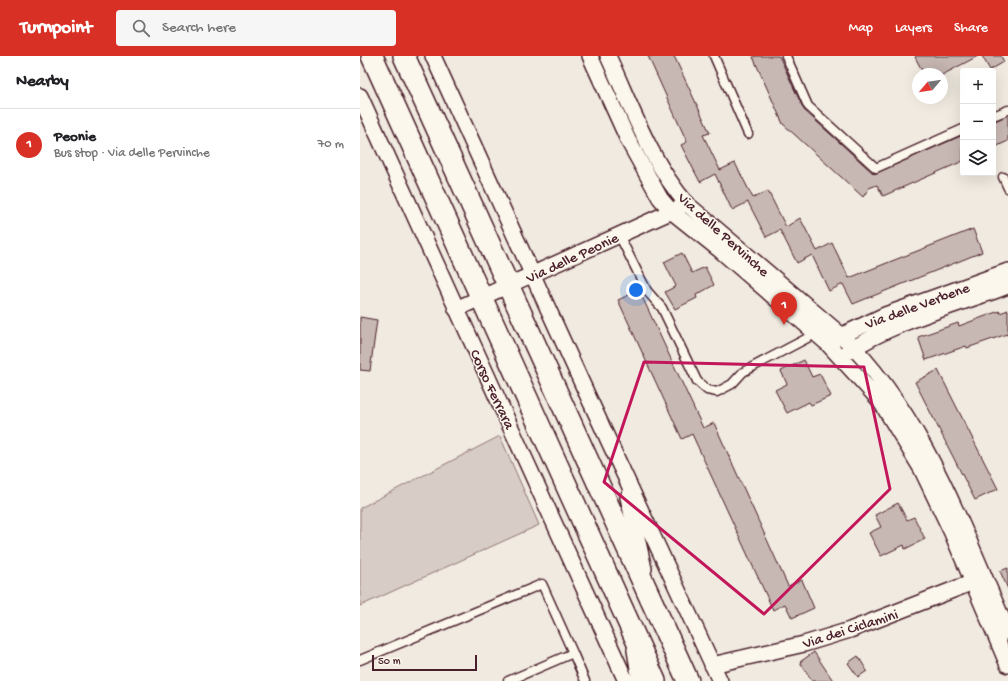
<!DOCTYPE html>
<html lang="en">
<head>
<meta charset="utf-8">
<style>
  :root { --surface:#fff; --page:#f6f6f6; --text:#202124; --muted:#757577; --line:#e0e0e0; --accent:#d93025 }
  body { margin:0; font-family:"Gochi Hand",sans-serif; background:var(--page); color:var(--text) }
  .controls { position:absolute; right:12px; top:12px; display:grid; overflow:hidden; border-radius:4px; box-shadow:0 4px 16px #0002 }
  .controls button { width:36px; height:36px; display:grid; place-items:center; padding:0; border:0; border-bottom:1px solid var(--line); background:var(--surface); color:var(--text); font:20px sans-serif }
  .compass { position:absolute; left:552px; top:12px; width:36px; height:36px; border-radius:50%; background:var(--surface); box-shadow:0 4px 16px #0002; rotate:241deg }
  .scale { position:absolute; left:12px; bottom:10px; width:105px; box-sizing:border-box; padding-left:4px; border:2px solid #4a1f2b; border-top:0; font-size:11px; line-height:14px; white-space:nowrap; color:#4a1f2b; -webkit-text-stroke:3px #fbf7ec; paint-order:stroke }
  .you { position:absolute; left:276px; top:234px; width:14px; height:14px; margin:-10px; border:3px solid #fff; border-radius:50%; background:#1a73e8; box-shadow:0 0 0 6px #1a73e833 }
  .badge { display:grid; place-items:center; width:26px; height:26px; border-radius:50%; background:var(--accent); color:#fff; font-size:13px; font-weight:700 }
  .pin { position:absolute; translate:-50% -33px; filter:drop-shadow(0 1px 2px #0008) }
  .pin::after { content:''; position:absolute; top:21px; width:14px; height:12px; background:inherit; clip-path:polygon(0 0,100% 0,50% 100%) }
  .list { margin:0; padding:0; list-style:none }
  h2 { display:flex; justify-content:space-between; align-items:center; height:52px; margin:0; padding:0 16px; font-size:17px }
  h2 small { font-size:13px; font-weight:400; color:var(--muted) }
  .list li { display:grid; grid-template-columns:26px 1fr auto; gap:12px; align-items:center; box-sizing:border-box; height:72px; padding:0 16px; border-top:1px solid var(--line) }
  .list b { display:block; font-size:15px; white-space:nowrap }
  .list p { margin:0; font-size:13px; white-space:nowrap; color:var(--muted) }
  .list em { font-size:13px; font-style:normal; color:var(--muted) }
  .icon { flex:none; width:22px; height:22px; fill:none; stroke:currentColor; stroke-width:2; stroke-linecap:round; stroke-linejoin:round }
  .map { position:relative; flex:none; width:648px; height:625px; overflow:hidden }
  header { display:flex; align-items:center; gap:24px; box-sizing:border-box; height:56px; padding:0 20px; background:var(--accent); color:#fff }
  header strong { font-size:19px }
  nav { display:flex; gap:22px; margin-inline-start:auto; font-size:14px }
  .search { width:280px; height:36px; background:var(--page); display:flex; align-items:center; gap:10px; box-sizing:border-box; padding:0 14px; border-radius:4px; color:var(--muted); font-size:15px }
  main { display:flex }
  aside { flex:1; background:var(--surface) }
  .map>svg:first-child { display:block }
  .green { fill:#d8ccc6; stroke:#917678 }
  .building { fill:#c8b8b3; stroke:#4a1f2b }
  .lines { fill:none; stroke-linecap:round; stroke-linejoin:round }
  .lane-casing { stroke:#4a1f2b; stroke-width:11 }
  .street-casing { stroke:#4a1f2b; stroke-width:18 }
  .secondary-casing { stroke:#4a1f2b; stroke-width:24 }
  .lane { stroke:#fbf7ec; stroke-width:8 }
  .street { stroke:#fbf7ec; stroke-width:15 }
  .secondary { stroke:#fbf7ec; stroke-width:21 }
  .marked { fill:none; stroke:#c2185b; stroke-width:3; stroke-linejoin:round }
  .labels { text-anchor:middle; stroke-width:3; stroke-linejoin:round; paint-order:stroke }
  .street-label { font-size:15px; fill:#4a1f2b; stroke:#fbf7ec }
</style>
</head>
<body>
<header>
<strong>Turnpoint</strong>
<div class="search"><svg class="icon" aria-label="search" viewBox="0 0 24 24"><circle cx="10" cy="10" r="6"/><path d="M15 15l6 6"/></svg>Search here</div>
<nav><a>Map</a><a>Layers</a><a>Share</a></nav>
</header>
<main>
<aside>
<h2>Nearby<small></small></h2>
<ul class="list">
<li><span class="badge">1</span><div><b>Peonie</b><p>Bus stop · Via delle Pervinche</p></div><em>70 m</em></li>
</ul>
</aside>
<div class="map">
<svg width="648" height="625" viewBox="0 0 648 625">
  <rect width="100%" height="100%" fill="#f0eae0"/>
  <filter id="ink" filterUnits="userSpaceOnUse"><feTurbulence type="fractalNoise" baseFrequency=".025" numOctaves="2"/><feDisplacementMap in="SourceGraphic" scale="8" xChannelSelector="R" yChannelSelector="G"/><feConvolveMatrix kernelMatrix="1 2 1 2 8 2 1 2 1" color-interpolation-filters="sRGB"/></filter>
  <g filter="url(#ink)">
    <!-- green -->
    <path class="green" d="M 140,380 L 179,469 L 0,550 L 0,452 Z"/>
    <!-- building -->
    <path class="building" d="M 288,0 L 314,0 L 350,77 L 343,79 L 360,114 L 375,107 L 393,142 L 408,135 L 426,171 L 440,162 L 457,195 L 472,187 L 489,222 L 613,173 L 622,196 L 493,248 L 483,228 L 469,235 L 452,199 L 437,207 L 420,174 L 406,181 L 388,146 L 372,154 L 355,118 L 340,126 L 321,89 L 327,86 Z
      M 396,0 L 419,0 L 444,54 L 514,118 L 603,79 L 603,105 L 523,140 L 517,129 L 509,132 L 503,141 L 423,68 L 393,1 Z
      M 557,0 L 618,0 L 582,19 L 564,18 L 555,1 Z
      M 622,0 L 641,0 L 644,6 L 630,14 Z
      M 648,59 L 648,85 L 633,92 L 633,66 Z
      M 322,197 L 332,217 L 345,211 L 354,229 L 336,239 L 337,242 L 315,253 L 305,236 L 316,230 L 304,206 Z
      M 279,234 L 343,372 L 354,367 L 428,530 L 442,524 L 454,552 L 432,562 L 425,548 L 413,554 L 332,378 L 322,383 L 258,244 Z
      M 648,254 L 648,280 L 647,278 L 607,292 L 606,290 L 566,304 L 558,281 L 598,267 L 599,270 L 639,255 L 640,257 Z
      M 0,261 L 17,264 L 10,315 L 0,314 Z
      M 444,304 L 452,321 L 460,318 L 471,340 L 451,349 L 449,346 L 427,357 L 415,334 L 427,328 L 421,315 Z
      M 578,314 L 638,433 L 615,444 L 555,326 Z
      M 538,447 L 547,464 L 554,461 L 565,483 L 545,493 L 544,489 L 521,500 L 509,477 L 521,471 L 515,459 Z
      M 648,512 L 648,533 L 640,515 Z
      M 454,596 L 472,623 L 473,625 L 452,625 L 440,606 Z
      M 498,600 L 507,615 L 498,621 L 488,607 Z"/>
    <g class="lines">
      <!-- lane casing -->
      <g class="lane-casing">
        <path id="lane" d="M 354,0 L 388,78
          M 426,0 L 448,50 L 516,112 L 603,73
          M 633,60 L 648,54
          M 643,121 L 648,132
          M 259,179 L 287,235 L 302,252 L 337,325 L 347,334 L 357,336 L 372,328 L 383,316 L 457,277
          M 0,604 L 182,528 L 213,597
          M 148,625 L 213,597 L 225,625"/>
      </g>
      <!-- street casing -->
      <g class="street-casing">
        <path id="street" d="M 73,0 L 226,336 L 360,625
          M 230,0 L 269,86 L 300,142 L 311,155 L 361,195 L 467,287 L 521,346 L 561,412 L 592,477 L 648,609
          M 248,0 C 271,50 291,107 327,148 L 481,279 C 564,358 603,474 648,576
          M 0,40 L 266,625
          M 96,253 L 319,152
          M 472,284 L 525,259 L 648,215
          M 486,297 C 534,265 594,250 648,230
          M 268,441 L 284,513
          M 275,594 L 280,625
          M 352,609 L 444,588 L 490,574 L 621,523"/>
      </g>
      <!-- secondary casing -->
      <g class="secondary-casing">
        <path id="secondary" d="M 12,0 L 295,625
          M 44,0 L 328,625"/>
      </g>
      <!-- lane -->
      <use href="#lane" class="lane"/>
      <!-- street -->
      <use href="#street" class="street"/>
      <!-- secondary -->
      <use href="#secondary" class="secondary"/>
    </g>
  </g>
  <!-- marked area -->
  <path class="marked" d="M 284,306 L 504,311 L 530,433 L 404,558 L 244,426 Z"/>
  <g class="labels">
    <!-- street labels -->
    <g class="street-label">
      <text transform="translate(364 178) rotate(42)" y="5">Via delle Pervinche</text>
      <text transform="translate(212 201) rotate(-25)" y="5">Via delle Peonie</text>
      <text transform="translate(557 249) rotate(-20)" y="5">Via delle Verbene</text>
      <text transform="translate(133 333) rotate(65)" y="5">Corso Ferrara</text>
      <text transform="translate(490 572) rotate(-18)" y="5">Via dei Ciclamini</text>
    </g>
  </g>
</svg>
<div class="controls">
<button>+</button>
<button>−</button>
<button><svg class="icon" aria-label="layers" viewBox="0 0 24 24"><path d="M12 4l9 5-9 5-9-5zM3 14l9 5 9-5"/></svg></button>
</div>
<svg class="compass" viewBox="-18 -18 36 36"><path d="M0-13l5 13h-10z" fill="#e53935"/><path d="M0 13l5-13h-10z" fill="#757577"/></svg>
<div class="scale">50 m</div>
<div class="you"></div>
<div class="pin badge" style="left:424px;top:269px">1</div>
</div>
</main>
</body>
</html>
